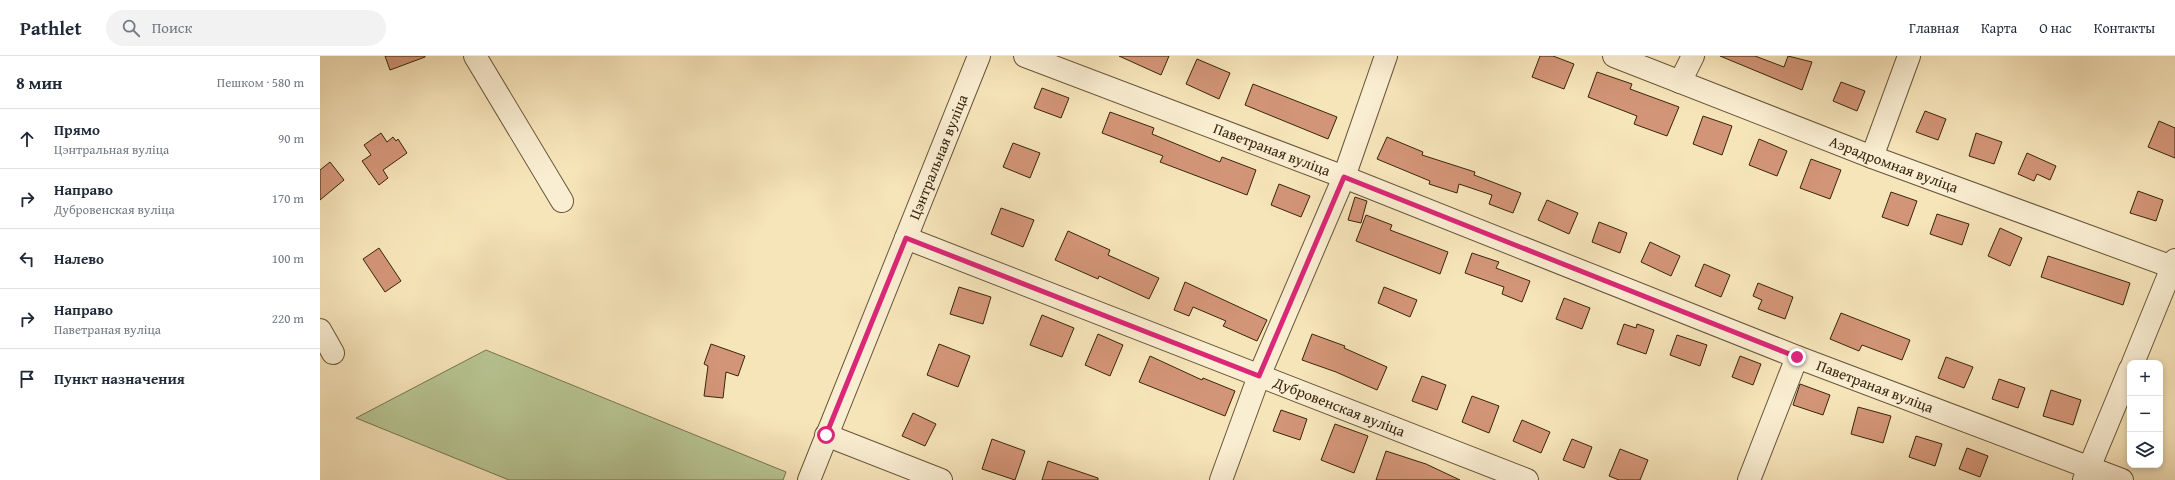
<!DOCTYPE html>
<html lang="ru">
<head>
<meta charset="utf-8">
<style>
  :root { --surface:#fff; --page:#f2f2f3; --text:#1f2937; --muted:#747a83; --line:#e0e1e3 }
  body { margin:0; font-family:"Gentium Book Plus",serif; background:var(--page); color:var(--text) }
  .controls { position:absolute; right:12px; bottom:12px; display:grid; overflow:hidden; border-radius:8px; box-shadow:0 2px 6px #0003 }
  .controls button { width:36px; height:36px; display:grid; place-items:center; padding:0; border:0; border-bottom:1px solid var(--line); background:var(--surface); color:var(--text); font:20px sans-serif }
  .stop { position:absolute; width:12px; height:12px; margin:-9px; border:3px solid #db2777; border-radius:50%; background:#fff }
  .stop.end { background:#db2777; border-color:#fff; box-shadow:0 1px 4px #0008 }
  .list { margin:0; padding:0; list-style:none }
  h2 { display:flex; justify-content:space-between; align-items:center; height:52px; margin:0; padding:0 16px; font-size:17px }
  h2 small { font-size:13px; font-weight:400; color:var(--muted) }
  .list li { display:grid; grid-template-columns:26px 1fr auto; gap:12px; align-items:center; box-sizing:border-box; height:60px; padding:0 16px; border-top:1px solid var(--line) }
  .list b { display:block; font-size:15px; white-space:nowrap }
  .list p { margin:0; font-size:13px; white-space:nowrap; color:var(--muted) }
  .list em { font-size:13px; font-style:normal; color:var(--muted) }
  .icon { flex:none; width:22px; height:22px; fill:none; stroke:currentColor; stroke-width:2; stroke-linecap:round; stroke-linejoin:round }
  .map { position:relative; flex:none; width:1855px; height:424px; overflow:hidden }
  header { display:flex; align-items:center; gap:24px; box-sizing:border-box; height:56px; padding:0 20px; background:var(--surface); border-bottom:1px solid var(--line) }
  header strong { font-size:19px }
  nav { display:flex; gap:22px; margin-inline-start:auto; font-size:14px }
  .search { width:280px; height:36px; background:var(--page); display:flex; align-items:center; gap:10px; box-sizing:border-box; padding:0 14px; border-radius:22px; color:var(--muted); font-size:15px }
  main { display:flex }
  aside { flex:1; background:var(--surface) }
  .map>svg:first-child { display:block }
  .green { fill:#b8c694; stroke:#787651 }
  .building { fill:#d39577; stroke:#37250e }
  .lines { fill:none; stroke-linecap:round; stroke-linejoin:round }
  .minor-casing { stroke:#675539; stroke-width:24 }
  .minor { stroke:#faeed2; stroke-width:22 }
  .route { stroke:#db2777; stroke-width:5 }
  .labels { text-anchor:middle; stroke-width:4; stroke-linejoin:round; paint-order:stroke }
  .street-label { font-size:15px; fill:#37250e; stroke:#faeed2 }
</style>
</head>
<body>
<header>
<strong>Pathlet</strong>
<div class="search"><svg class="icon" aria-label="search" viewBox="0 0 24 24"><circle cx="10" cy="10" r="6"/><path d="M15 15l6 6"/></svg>Поиск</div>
<nav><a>Главная</a><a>Карта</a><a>О нас</a><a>Контакты</a></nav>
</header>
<main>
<aside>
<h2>8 мин<small>Пешком · 580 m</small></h2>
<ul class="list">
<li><svg class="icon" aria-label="ahead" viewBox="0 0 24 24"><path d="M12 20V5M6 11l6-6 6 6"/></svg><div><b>Прямо</b><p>Цэнтральная вуліца</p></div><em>90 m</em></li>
<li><svg class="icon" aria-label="right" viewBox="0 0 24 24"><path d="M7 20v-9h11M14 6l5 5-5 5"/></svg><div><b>Направо</b><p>Дубровенская вуліца</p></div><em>170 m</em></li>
<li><svg class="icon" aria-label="left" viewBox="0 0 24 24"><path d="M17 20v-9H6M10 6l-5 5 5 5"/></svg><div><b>Налево</b></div><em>100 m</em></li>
<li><svg class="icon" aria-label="right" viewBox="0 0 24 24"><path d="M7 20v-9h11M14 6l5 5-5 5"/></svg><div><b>Направо</b><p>Паветраная вуліца</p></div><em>220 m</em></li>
<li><svg class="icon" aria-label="arrive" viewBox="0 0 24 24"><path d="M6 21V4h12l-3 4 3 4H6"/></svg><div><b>Пункт назначения</b></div></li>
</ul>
</aside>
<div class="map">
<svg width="1855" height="424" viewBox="0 0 1855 424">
  <rect width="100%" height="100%" fill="#f7e5ba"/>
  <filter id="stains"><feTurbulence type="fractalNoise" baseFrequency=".005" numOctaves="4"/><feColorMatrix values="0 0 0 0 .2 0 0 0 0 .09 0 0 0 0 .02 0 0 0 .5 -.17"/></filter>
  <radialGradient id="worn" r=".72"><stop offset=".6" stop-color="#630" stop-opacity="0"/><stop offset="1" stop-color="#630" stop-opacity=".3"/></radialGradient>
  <!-- green -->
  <path class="green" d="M 166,294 L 466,416 L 463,424 L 189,424 L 36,362 Z"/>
  <!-- building -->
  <path class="building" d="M 65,0 L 105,0 L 105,1 L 70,14 Z
    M 799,0 L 849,0 L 841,19 Z
    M 1220,0 L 1233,0 L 1254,8 L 1244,33 L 1212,21 Z
    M 1400,0 L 1435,0 L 1464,11 L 1468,0 L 1492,6 L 1482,34 Z
    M 877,3 L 910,17 L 899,43 L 866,28 Z
    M 1277,16 L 1312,28 L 1310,33 L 1359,51 L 1347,80 L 1314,68 L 1317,60 L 1268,41 Z
    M 1521,26 L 1545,35 L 1537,55 L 1513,45 Z
    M 933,28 L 1017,61 L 1008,83 L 925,49 Z
    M 722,32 L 749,42 L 741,62 L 714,52 Z
    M 1605,55 L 1626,63 L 1618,84 L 1596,76 Z
    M 790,56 L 834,72 L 832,78 L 900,106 L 902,101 L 936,114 L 927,139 L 840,106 L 843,100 L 782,77 Z
    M 1383,60 L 1412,70 L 1402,99 L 1373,88 Z
    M 1839,65 L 1855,72 L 1855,102 L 1828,91 Z
    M 61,77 L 67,86 L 73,81 L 76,85 L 78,83 L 87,97 L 63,114 L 68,122 L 59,129 L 42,105 L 51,99 L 44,89 Z
    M 1656,77 L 1682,86 L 1674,108 L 1649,100 Z
    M 1067,81 L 1103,96 L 1102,99 L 1155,116 L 1154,119 L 1201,137 L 1193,157 L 1169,148 L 1172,139 L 1139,128 L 1137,137 L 1109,128 L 1110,125 L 1057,103 Z
    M 1439,83 L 1467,95 L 1457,120 L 1429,109 Z
    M 693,87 L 720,97 L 710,122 L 683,111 Z
    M 1707,97 L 1736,110 L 1730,124 L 1717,118 L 1714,125 L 1698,118 Z
    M 1491,103 L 1521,114 L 1510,143 L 1480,132 Z
    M 10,106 L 24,124 L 0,144 L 0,114 Z
    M 959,128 L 990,140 L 981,161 L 951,149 Z
    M 1818,135 L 1843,144 L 1836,165 L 1810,157 Z
    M 1571,136 L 1597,145 L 1588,170 L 1562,161 Z
    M 1035,141 L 1047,145 L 1041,167 L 1028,164 Z
    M 1227,144 L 1258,157 L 1249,178 L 1218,164 Z
    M 681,152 L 714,164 L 703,191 L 671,178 Z
    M 1617,158 L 1649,168 L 1642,189 L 1610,178 Z
    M 1046,159 L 1072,169 L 1070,174 L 1128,196 L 1120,218 L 1036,185 Z
    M 1279,166 L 1307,177 L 1300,197 L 1272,186 Z
    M 1680,172 L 1702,182 L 1690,210 L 1668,200 Z
    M 748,175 L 790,194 L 788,199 L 839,222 L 829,243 L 779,220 L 778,223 L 735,204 Z
    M 1330,186 L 1360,200 L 1351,220 L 1321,206 Z
    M 59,192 L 81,225 L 65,236 L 43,203 Z
    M 1152,197 L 1179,206 L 1176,212 L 1210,225 L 1202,246 L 1182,238 L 1184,231 L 1145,217 Z
    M 1728,200 L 1810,227 L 1803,249 L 1721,221 Z
    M 1384,208 L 1410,219 L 1401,241 L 1375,230 Z
    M 865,226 L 947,264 L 937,285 L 903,270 L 906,265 L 873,251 L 869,260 L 854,254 Z
    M 1438,227 L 1473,241 L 1465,263 L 1438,253 L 1442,244 L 1433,240 Z
    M 639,231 L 671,241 L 663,268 L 630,258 Z
    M 1064,231 L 1097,244 L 1090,261 L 1058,247 Z
    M 1244,242 L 1270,252 L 1262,273 L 1236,263 Z
    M 1521,257 L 1590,284 L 1582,304 L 1542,289 L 1539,295 L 1510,283 Z
    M 722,259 L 754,272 L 742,301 L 710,289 Z
    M 1304,268 L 1316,272 L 1317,268 L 1334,274 L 1326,298 L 1297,288 Z
    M 778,278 L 803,289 L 790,320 L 765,309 Z
    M 992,278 L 1025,290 L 1024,292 L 1067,311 L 1057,334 L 1016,316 L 982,304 Z
    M 1357,279 L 1387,289 L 1380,310 L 1350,299 Z
    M 391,288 L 425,300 L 418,320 L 406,316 L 403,342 L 384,340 L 388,310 L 384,308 Z
    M 619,288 L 650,300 L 638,331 L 607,319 Z
    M 830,300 L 882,324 L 883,322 L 915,335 L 905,360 L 819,326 Z
    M 1420,300 L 1441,308 L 1433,329 L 1412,321 Z
    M 1626,301 L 1653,311 L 1644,332 L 1618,322 Z
    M 1102,320 L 1126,329 L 1117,354 L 1092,345 Z
    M 1679,323 L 1705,332 L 1698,352 L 1672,343 Z
    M 1480,328 L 1510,339 L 1503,359 L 1473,349 Z
    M 1731,334 L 1761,344 L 1753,369 L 1723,360 Z
    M 1152,340 L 1179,350 L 1169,377 L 1142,366 Z
    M 1538,351 L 1571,360 L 1563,387 L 1531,378 Z
    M 961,354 L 987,363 L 980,384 L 953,375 Z
    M 593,357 L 616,368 L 605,390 L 582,380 Z
    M 1202,364 L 1230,376 L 1221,397 L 1193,385 Z
    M 1015,368 L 1048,380 L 1034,417 L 1001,404 Z
    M 1596,380 L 1622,388 L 1615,410 L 1589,401 Z
    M 672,383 L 705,395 L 695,424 L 662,413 Z
    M 1252,383 L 1272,391 L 1264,412 L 1243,404 Z
    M 1647,392 L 1668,400 L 1660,421 L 1639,413 Z
    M 1300,393 L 1328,404 L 1320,424 L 1299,424 L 1289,420 Z
    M 1066,395 L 1106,408 L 1140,424 L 1056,424 Z
    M 728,405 L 778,422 L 778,424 L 722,424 Z"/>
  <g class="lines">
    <!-- minor casing -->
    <g class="minor-casing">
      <g id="minor">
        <path d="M 155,0 L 242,145"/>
        <path id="s1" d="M 705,0 L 1024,121 L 1477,301 L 1802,424"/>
        <path id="s2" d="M 1294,0 L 1552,101 L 1855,212"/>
        <path d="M 1360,26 L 1373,0"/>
        <path d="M 1552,101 L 1589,0"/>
        <path id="s3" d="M 586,182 L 1207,424"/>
        <path d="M 0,274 L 13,297"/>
        <path d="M 1813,307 L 1855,204"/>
        <path d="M 506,379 L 621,424"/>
        <path id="s4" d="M 489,424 L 659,0"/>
        <path d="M 901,424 L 939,320 L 1024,121 L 1066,0"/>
        <path d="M 1429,424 L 1477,301"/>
        <path d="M 1764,424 L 1810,313"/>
      </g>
    </g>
    <!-- minor -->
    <use href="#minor" class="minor"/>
  </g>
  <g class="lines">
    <!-- route -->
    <path class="route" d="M 506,379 L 586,182 L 939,320 L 1024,121 L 1477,301"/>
  </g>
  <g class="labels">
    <!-- street labels -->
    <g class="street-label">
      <text dy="5" stroke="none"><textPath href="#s1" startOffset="264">Паветраная вуліца</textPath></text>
      <text dy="5" stroke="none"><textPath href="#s4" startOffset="348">Цэнтральная вуліца</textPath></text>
      <text dy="5" stroke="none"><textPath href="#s2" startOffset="300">Аэрадромная вуліца</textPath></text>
      <text dy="5" stroke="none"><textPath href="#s1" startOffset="912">Паветраная вуліца</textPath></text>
      <text dy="5" stroke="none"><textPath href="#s3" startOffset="465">Дубровенская вуліца</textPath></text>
    </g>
  </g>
  <rect width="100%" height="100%" filter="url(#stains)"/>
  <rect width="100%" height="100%" fill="url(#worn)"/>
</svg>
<div class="controls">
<button>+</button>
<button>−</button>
<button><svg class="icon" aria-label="layers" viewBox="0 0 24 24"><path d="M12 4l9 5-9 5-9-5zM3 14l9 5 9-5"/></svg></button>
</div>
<div class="stop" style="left:506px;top:379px"></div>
<div class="stop end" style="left:1477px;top:301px"></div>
</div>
</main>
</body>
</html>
